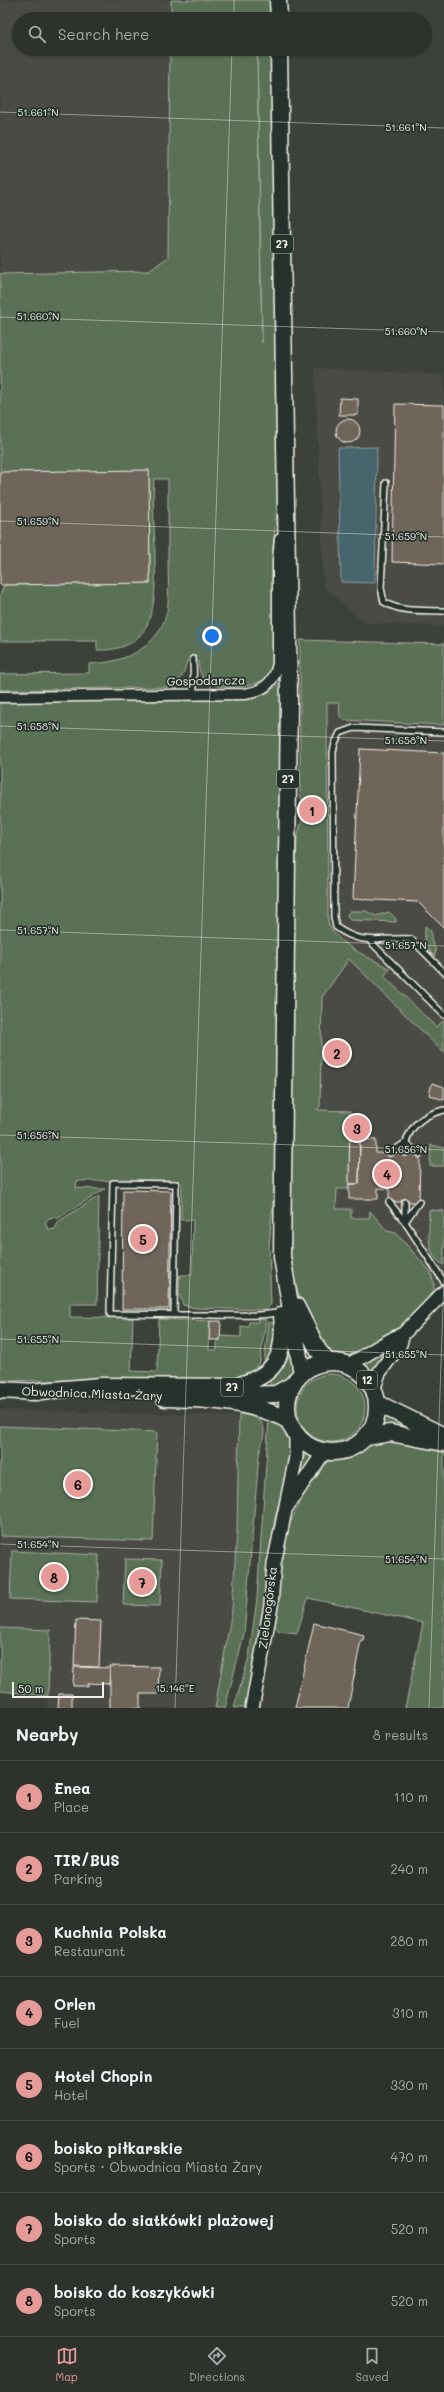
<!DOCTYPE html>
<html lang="en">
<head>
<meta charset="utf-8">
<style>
  :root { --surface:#2d322c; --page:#353a34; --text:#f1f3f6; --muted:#a7aaa9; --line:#484d48; --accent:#e69b98 }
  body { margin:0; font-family:Mali,sans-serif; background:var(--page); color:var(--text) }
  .scale { position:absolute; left:12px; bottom:10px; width:92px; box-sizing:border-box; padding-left:4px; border:2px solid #f4f1e8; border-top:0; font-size:11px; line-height:14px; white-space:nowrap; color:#f4f1e8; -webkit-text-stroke:3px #26332d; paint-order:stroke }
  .you { position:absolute; left:212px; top:636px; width:14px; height:14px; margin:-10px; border:3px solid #fff; border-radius:50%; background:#1a73e8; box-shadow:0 0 0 6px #1a73e833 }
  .badge { display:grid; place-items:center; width:26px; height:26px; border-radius:50%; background:var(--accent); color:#111; font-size:13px; font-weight:700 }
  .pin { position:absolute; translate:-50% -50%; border:2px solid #fff; box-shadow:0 1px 4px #0006 }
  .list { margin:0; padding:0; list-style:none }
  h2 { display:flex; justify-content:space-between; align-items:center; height:52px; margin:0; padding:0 16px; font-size:17px }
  h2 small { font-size:13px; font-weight:400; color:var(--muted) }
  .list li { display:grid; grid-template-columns:26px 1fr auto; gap:12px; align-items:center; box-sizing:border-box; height:72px; padding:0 16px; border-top:1px solid var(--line) }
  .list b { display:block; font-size:15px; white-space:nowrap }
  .list p { margin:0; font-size:13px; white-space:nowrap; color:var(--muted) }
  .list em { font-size:13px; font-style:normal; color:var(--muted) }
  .icon { flex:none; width:22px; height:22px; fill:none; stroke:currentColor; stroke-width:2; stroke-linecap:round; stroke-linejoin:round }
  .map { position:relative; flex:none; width:444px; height:1708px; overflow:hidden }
  .search { position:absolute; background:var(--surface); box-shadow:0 1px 3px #0004; left:12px; right:12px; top:12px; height:44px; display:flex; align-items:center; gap:10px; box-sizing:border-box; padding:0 14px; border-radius:22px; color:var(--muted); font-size:15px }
  .sheet { height:628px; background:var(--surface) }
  nav { display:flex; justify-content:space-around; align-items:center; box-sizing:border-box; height:56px; border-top:1px solid var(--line); background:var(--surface); font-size:11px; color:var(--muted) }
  nav a { display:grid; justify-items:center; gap:2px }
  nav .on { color:var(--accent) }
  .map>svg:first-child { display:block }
  .built { fill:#4c4c44 }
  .green { fill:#5a7156; stroke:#a7b19f }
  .water { fill:#46656d; stroke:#8c9d9e }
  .building { fill:#70655a; stroke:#f4f1e8 }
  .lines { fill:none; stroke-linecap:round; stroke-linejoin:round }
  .service-casing { stroke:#f4f1e8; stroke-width:8 }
  .minor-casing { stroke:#f4f1e8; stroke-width:13 }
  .tertiary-casing { stroke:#f4f1e8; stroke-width:16 }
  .primary-casing { stroke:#f4f1e8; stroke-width:19 }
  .service { stroke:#26332d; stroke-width:5 }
  .minor { stroke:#26332d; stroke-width:10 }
  .tertiary { stroke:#26332d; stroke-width:13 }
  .primary { stroke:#26332d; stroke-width:16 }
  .ticks { fill:none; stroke:#f4f1e8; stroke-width:1; stroke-opacity:0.45 }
  .labels { text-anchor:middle; stroke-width:3.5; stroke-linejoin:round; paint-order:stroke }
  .shield { fill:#26332d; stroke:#b6b8b0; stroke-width:1 }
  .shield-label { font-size:11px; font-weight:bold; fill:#f4f1e8 }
  .street-label { font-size:12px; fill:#f4f1e8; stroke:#26332d }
  .ticks-label { font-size:10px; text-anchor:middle; fill:#f4f1e8; stroke:#26332d; stroke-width:3.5; stroke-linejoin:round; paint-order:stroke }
</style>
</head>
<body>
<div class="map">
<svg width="444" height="1708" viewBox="0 0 444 1708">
  <rect width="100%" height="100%" fill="#3c423a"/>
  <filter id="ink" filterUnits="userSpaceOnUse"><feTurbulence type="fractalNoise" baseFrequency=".025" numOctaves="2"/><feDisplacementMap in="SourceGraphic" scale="8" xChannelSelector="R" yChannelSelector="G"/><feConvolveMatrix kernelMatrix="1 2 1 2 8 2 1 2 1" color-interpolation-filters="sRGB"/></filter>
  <g filter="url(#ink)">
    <!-- built -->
    <path class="built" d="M 0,0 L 171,0 L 171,19 L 19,19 L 19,49 L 170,49 L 168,257 L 149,271 L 0,274 Z
      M 315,368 L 444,375 L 444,626 L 365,623 L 324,587 Z
      M 321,641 L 444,644 L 444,1279 L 398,1326 L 303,1281 L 322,843 Z
      M 0,1410 L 240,1416 L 236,1558 L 232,1610 L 215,1708 L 47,1708 L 50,1630 L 0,1628 Z"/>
    <!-- green -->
    <path class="green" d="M 171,0 L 271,0 L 271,19 L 171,19 Z
      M 170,49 L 257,49 L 262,343 L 257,49 L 272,49 L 279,493 L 273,547 L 274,662 L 266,678 C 252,688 217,692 204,679 C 199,674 199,667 198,661 L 187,661 C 184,673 182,683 168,687 L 0,690 L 0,674 L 89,673 L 89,664 C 126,663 164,646 168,604 C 169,589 168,573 168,558 C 168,532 168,505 168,479 L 154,479 C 152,505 155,533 155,559 C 156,602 156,652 97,650 L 97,641 L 0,641 L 0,595 L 4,585 L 150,583 L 149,475 L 0,477 L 0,274 L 149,271 L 168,257 Z
      M 300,640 L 444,644 L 444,725 L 344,720 L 340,716 L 339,703 L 327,703 L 328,923 C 337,946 370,957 390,969 L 384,976 L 436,1027 L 443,1021 L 444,1023 L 444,1053 L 349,959 L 322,997 L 320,1106 L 317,1110 L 350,1111 L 349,1189 L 337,1189 L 336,1209 L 351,1209 L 351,1218 L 369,1218 L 370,1211 L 387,1231 L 396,1233 L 430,1271 L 434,1283 L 434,1289 L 430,1298 L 413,1316 L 382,1342 L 346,1360 L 328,1354 L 301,1306 L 289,1262 L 294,890 L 297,839 L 302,819 L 307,816 L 318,816 L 319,805 L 306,805 L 302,802 L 300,792 Z
      M 282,681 L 276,1167 L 269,1246 L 271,1304 L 266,1310 L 195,1308 L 183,1305 L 179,1293 L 180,1275 L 192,1275 L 193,1220 L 181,1220 L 182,1184 L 172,1180 L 77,1181 L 76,1188 L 105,1189 L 57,1219 L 54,1217 L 49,1218 L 45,1223 L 49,1230 L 55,1229 L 59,1221 L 99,1196 L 97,1304 L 70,1304 L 70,1317 L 133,1318 L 131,1371 L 157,1372 L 159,1319 L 210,1321 L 209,1350 L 217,1350 L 217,1340 L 220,1340 L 220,1336 L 241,1337 L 241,1326 L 248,1327 L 249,1322 L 258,1322 L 258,1319 L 266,1320 L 260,1362 L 256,1366 L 256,1375 L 247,1379 L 110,1382 L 0,1380 L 0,702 L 252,698 L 269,692 Z
      M 350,911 L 366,911 L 376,916 L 389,912 L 396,919 L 396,922 L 350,920 L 347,915 Z
      M 425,926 L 431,931 L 431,940 L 436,951 L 434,957 L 425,943 Z
      M 431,1145 L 444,1148 L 444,1166 L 430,1166 Z
      M 429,1210 L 444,1211 L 444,1265 C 427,1257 429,1238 429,1221 L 431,1219 L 429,1219 Z
      M 269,1322 L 275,1324 L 278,1342 L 263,1369 Z
      M 289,1340 C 296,1372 301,1372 271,1389 L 269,1377 Z
      M 392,1346 L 371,1374 L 363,1366 Z
      M297 1408a34 34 0 1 1 68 0a34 34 0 1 1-68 0Z
      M 239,1414 C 272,1419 265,1430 259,1455 L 244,1634 L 225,1708 L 215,1708 L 232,1610 L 237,1531 Z
      M 384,1414 L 416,1430 L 382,1425 Z
      M 269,1418 L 282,1427 L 289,1437 L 292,1456 L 275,1517 L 260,1638 L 246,1708 L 234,1708 L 249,1657 L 257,1598 Z
      M 0,1426 L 157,1432 L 153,1541 L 0,1536 Z
      M 380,1438 L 444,1449 L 444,1708 L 405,1708 L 423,1623 L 308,1598 L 297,1633 L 279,1631 L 274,1625 L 283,1549 L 290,1523 L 313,1476 L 326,1462 L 351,1456 Z
      M 305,1454 L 314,1458 L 292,1493 Z
      M 12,1551 L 99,1555 L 97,1602 L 10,1599 Z
      M 125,1559 L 162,1560 L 160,1606 L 123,1605 Z
      M 0,1628 L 50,1630 L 48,1696 L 0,1691 Z"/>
    <!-- water -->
    <path class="water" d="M 377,447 L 375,583 L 341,582 L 338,448 Z"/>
    <!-- building -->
    <path class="building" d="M 340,398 L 358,399 L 358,415 L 339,415 Z
      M 395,404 L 444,405 L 444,564 L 392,562 Z
      M336 431a12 12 0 1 1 24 0a12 12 0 1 1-24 0Z
      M 149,470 L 150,583 L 0,585 L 0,472 Z
      M 360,749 L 444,753 L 444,928 L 418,902 L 353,899 Z
      M 308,806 L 315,806 L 315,815 L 308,815 Z
      M 432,1083 L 444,1087 L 444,1100 L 429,1095 Z
      M 350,1115 L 358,1115 L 362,1122 L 369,1125 L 369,1135 L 365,1139 L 360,1139 L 359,1184 L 349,1184 Z
      M 360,1139 L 376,1140 L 376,1153 L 420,1154 L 419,1202 L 389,1202 L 389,1189 L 378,1188 L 378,1199 L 349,1199 L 349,1184 L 359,1184 Z
      M 123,1190 L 171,1191 L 169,1309 L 122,1309 Z
      M 210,1321 L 221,1321 L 220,1340 L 209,1340 Z
      M 76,1620 L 101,1621 L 99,1667 L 74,1666 Z
      M 314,1623 L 364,1635 L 363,1640 L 361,1640 L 348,1708 L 295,1708 Z
      M 110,1666 L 159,1667 L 158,1694 L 140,1694 L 140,1708 L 110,1708 Z
      M 74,1667 L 110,1668 L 109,1684 L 88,1683 L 88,1686 L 73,1686 Z
      M 59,1694 L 72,1694 L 72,1708 L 58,1708 Z"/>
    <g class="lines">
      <!-- service casing -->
      <g class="service-casing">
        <path id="service" d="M 386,483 L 381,588 L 384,602 C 401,613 424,610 444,611
          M 193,659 L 194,694
          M 444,732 L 354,728 L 340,733 L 335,743 L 333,752 L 334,917 L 336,927 C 363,947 380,937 411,939 L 444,972
          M 370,941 L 444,1015
          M 390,1153 L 405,1143 L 420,1154
          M 405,1153 C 405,1129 421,1115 444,1110
          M 389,1202 L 405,1222 L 419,1202
          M 405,1202 L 405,1222 L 444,1282
          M 174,1315 L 176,1184 L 113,1183 L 110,1314 C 144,1314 177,1315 211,1315 C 235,1315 258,1317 281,1312"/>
      </g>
      <!-- minor casing -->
      <g class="minor-casing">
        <path id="minor" d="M 0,697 L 245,694 C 264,691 275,682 278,663 L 278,560 L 280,539"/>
      </g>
      <!-- tertiary casing -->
      <g class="tertiary-casing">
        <path id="tertiary" d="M 348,1365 C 367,1356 384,1341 403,1334
          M 373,1390 L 379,1373 L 400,1344 L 403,1334 L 444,1292
          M 286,1508 L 324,1452
          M 252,1708 L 271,1606 L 274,1564 L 296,1457 L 296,1435"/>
      </g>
      <!-- primary casing -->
      <g class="primary-casing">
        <path id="primary" d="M 278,0 L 279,19
          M 279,49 L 289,701 L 282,1257 L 302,1374
          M 296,1306 L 318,1350 L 328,1362
          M287 1407a45 45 0 1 1 90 0a45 45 0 1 1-90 0Z
          M 0,1390 L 38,1392
          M 29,1392 L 101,1386 L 232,1387 C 275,1377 286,1358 282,1315
          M 226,1396 L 276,1394 L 292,1385
          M 165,1398 C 205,1399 254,1401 289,1421
          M 377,1403 L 444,1436
          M 366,1437 L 390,1433 L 444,1443"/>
      </g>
      <!-- service -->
      <use href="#service" class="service"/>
      <!-- minor -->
      <use href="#minor" class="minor"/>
      <!-- tertiary -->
      <use href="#tertiary" class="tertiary"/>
      <!-- primary -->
      <use href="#primary" class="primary"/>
    </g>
  </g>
  <!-- ticks -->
  <path class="ticks" d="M 234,19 L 234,0M 0,112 L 444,128M 0,317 L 444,332M 0,521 L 444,537M 0,726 L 444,741M 0,930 L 444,946M 0,1135 L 444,1150M 0,1339 L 444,1355M 0,1544 L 444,1559M 175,1708 L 232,49M 429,1708 L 444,1278"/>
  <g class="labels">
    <!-- shield labels -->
    <g class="shield">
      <rect x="271" y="235" width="22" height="18" rx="3"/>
      <rect x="277" y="770" width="22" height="18" rx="3"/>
      <rect x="357" y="1371" width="20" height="18" rx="3"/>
      <rect x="221" y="1378" width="22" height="18" rx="3"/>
    </g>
    <g class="shield-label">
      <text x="282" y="248">27</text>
      <text x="288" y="783">27</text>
      <text x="367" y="1384">12</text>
      <text x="232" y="1391">27</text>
    </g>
    <!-- street labels -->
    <g class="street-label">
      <text transform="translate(206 681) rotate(-1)" y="4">Gospodarcza</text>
      <text transform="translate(92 1394) rotate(2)" y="4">Obwodnica Miasta Żary</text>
      <text transform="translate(268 1608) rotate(-83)" y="4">Zielonogórska</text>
    </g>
  </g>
  <g class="ticks-label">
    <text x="38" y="116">51.661°N</text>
    <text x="406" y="131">51.661°N</text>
    <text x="38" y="320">51.660°N</text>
    <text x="406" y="335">51.660°N</text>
    <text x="38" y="525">51.659°N</text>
    <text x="406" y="540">51.659°N</text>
    <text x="38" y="730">51.658°N</text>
    <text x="406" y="744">51.658°N</text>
    <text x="38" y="934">51.657°N</text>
    <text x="406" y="949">51.657°N</text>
    <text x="38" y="1139">51.656°N</text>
    <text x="406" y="1153">51.656°N</text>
    <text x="38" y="1343">51.655°N</text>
    <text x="406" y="1358">51.655°N</text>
    <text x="38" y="1548">51.654°N</text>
    <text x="406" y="1563">51.654°N</text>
    <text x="175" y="1692">15.146°E</text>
  </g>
</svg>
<div class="scale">50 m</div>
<div class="you"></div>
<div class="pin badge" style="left:312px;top:810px">1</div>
<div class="pin badge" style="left:337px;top:1053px">2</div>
<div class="pin badge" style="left:357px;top:1128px">3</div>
<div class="pin badge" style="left:387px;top:1174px">4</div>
<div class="pin badge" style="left:143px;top:1239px">5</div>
<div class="pin badge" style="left:78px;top:1484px">6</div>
<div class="pin badge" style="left:142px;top:1582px">7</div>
<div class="pin badge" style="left:54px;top:1577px">8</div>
<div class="search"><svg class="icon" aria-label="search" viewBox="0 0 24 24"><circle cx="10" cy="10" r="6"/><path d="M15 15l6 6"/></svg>Search here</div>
</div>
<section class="sheet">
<h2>Nearby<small>8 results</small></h2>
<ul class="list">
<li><span class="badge">1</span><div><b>Enea</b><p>Place</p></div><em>110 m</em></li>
<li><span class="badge">2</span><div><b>TIR/BUS</b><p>Parking</p></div><em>240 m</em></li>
<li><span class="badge">3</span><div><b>Kuchnia Polska</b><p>Restaurant</p></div><em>280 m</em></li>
<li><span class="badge">4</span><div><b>Orlen</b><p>Fuel</p></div><em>310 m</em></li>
<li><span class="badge">5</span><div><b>Hotel Chopin</b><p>Hotel</p></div><em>330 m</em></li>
<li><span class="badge">6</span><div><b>boisko piłkarskie</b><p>Sports · Obwodnica Miasta Żary</p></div><em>470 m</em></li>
<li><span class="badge">7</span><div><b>boisko do siatkówki plażowej</b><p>Sports</p></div><em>520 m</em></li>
<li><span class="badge">8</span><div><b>boisko do koszykówki</b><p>Sports</p></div><em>520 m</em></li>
</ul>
</section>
<nav>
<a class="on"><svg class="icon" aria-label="map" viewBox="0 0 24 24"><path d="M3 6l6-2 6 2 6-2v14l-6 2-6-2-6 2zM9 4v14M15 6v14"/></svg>Map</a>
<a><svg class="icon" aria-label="directions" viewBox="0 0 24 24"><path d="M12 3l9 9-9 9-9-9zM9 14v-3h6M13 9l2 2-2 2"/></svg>Directions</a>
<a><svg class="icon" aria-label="saved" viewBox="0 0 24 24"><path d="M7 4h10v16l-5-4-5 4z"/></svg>Saved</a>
</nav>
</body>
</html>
